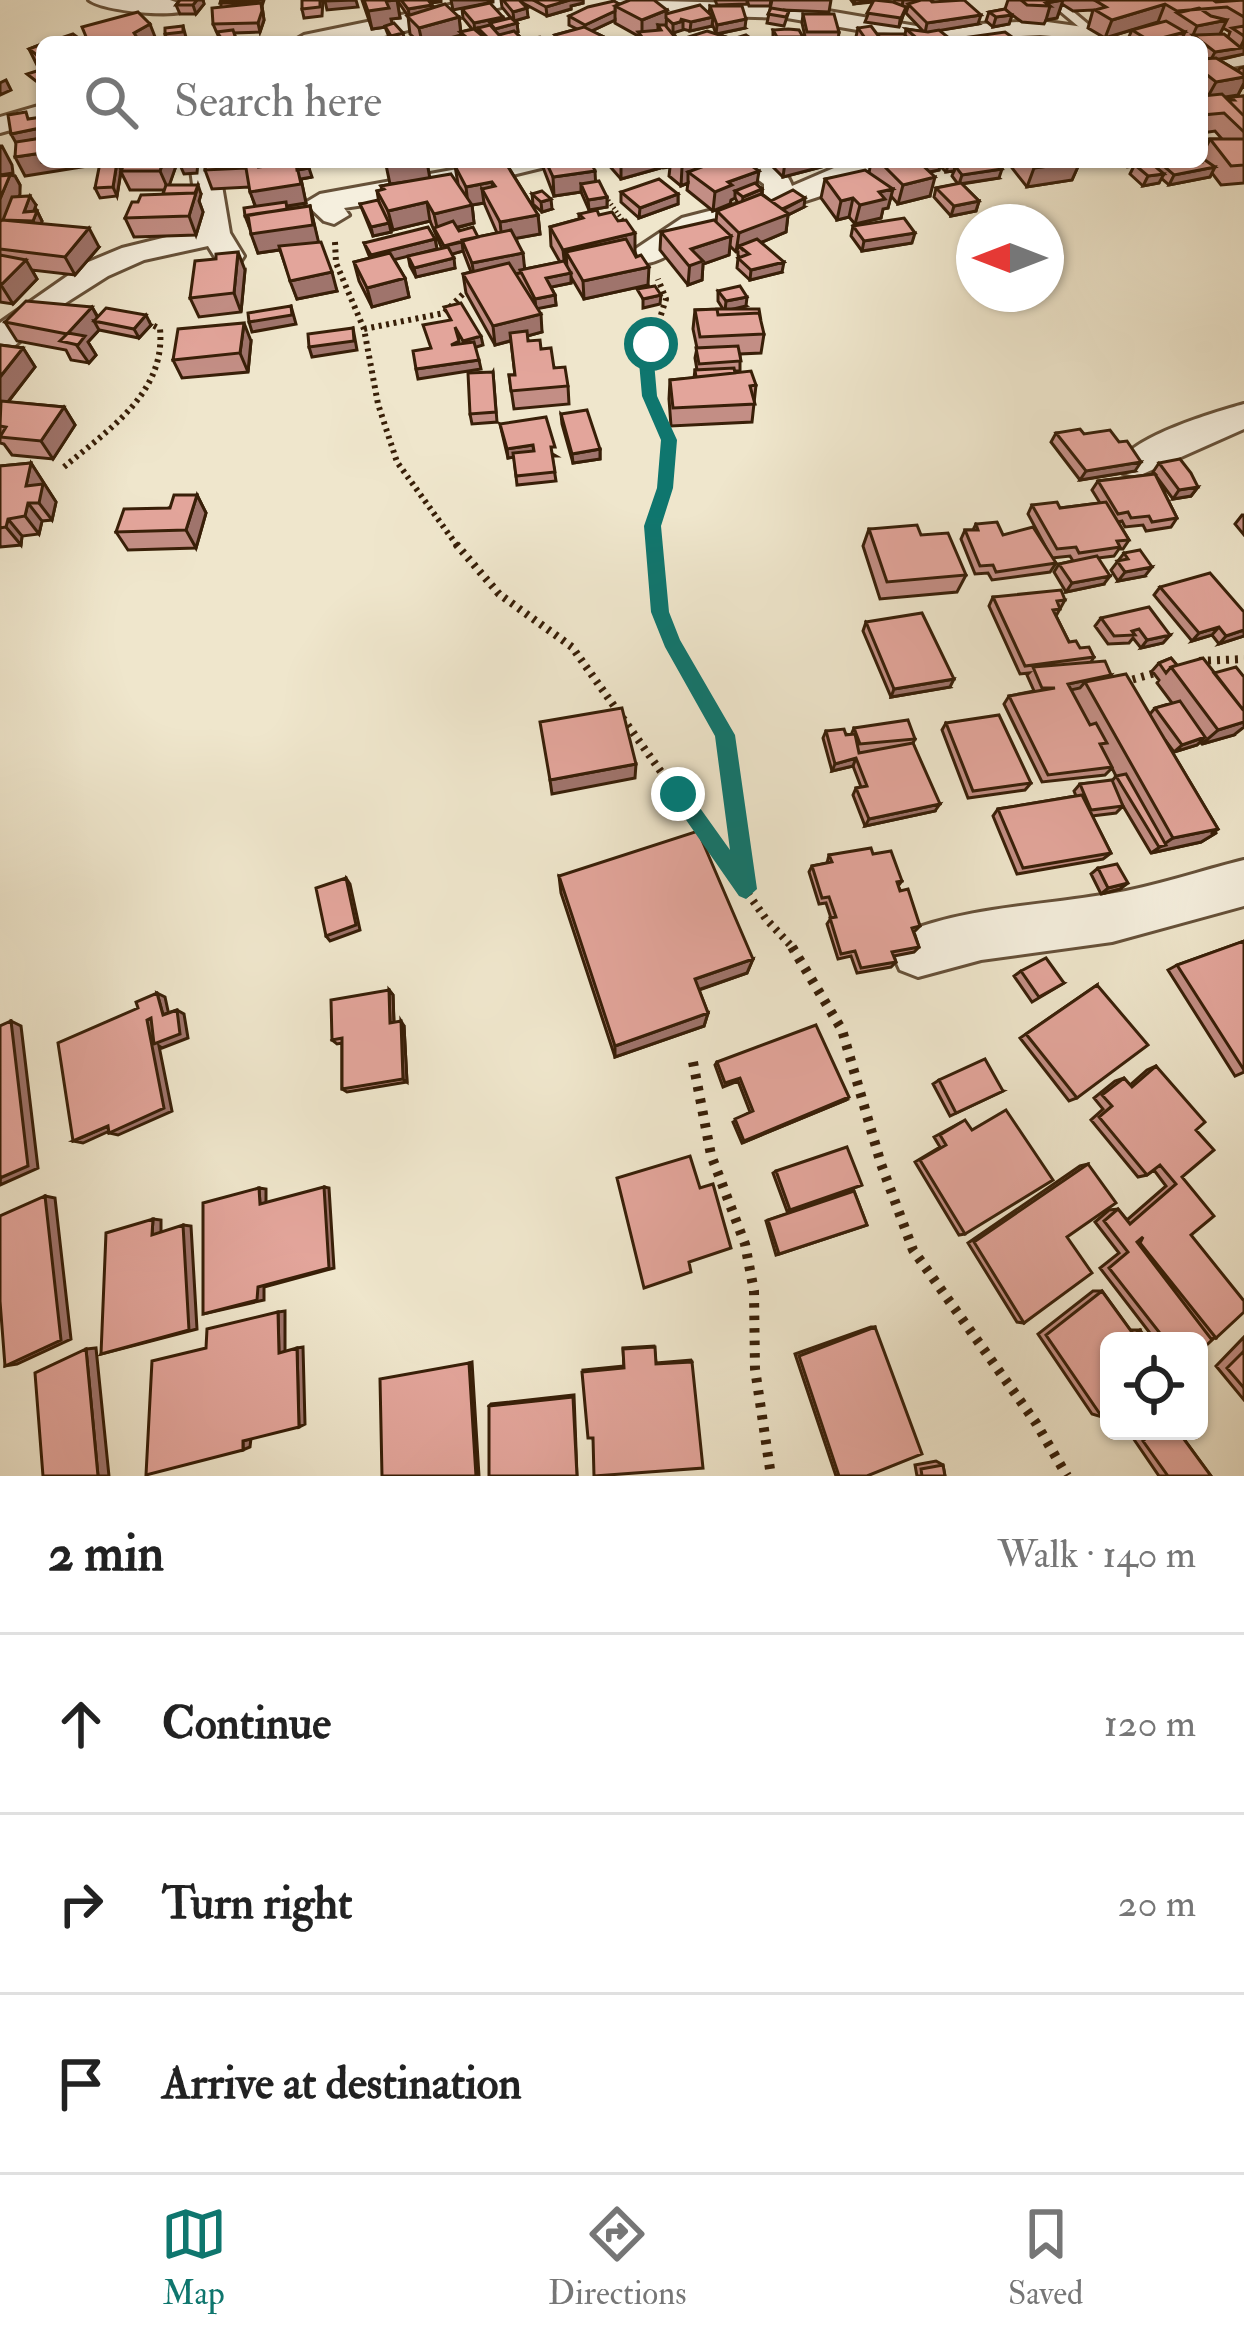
<!DOCTYPE html>
<html lang="en">
<head>
<meta charset="utf-8">
<style>
  :root { --surface:#fff; --page:#f6f6f6; --text:#222; --muted:#767676; --line:#e0e0e0; --accent:#0f766e }
  body { margin:0; font-family:"IM FELL Double Pica",serif; background:var(--page); color:var(--text) }
  .controls { position:absolute; right:36px; bottom:36px; display:grid; overflow:hidden; border-radius:18px; box-shadow:0 3px 9px #0004 }
  .controls button { width:108px; height:108px; display:grid; place-items:center; padding:0; border:0; border-bottom:3px solid var(--line); background:var(--surface); color:var(--text); font:60px sans-serif }
  .compass { position:absolute; left:956px; top:204px; width:108px; height:108px; border-radius:50%; background:var(--surface); box-shadow:0 3px 9px #0004; rotate:270deg }
  .stop { position:absolute; width:36px; height:36px; margin:-27px; border:9px solid #0f766e; border-radius:50%; background:#fff }
  .stop.end { background:#0f766e; border-color:#fff; box-shadow:0 3px 12px #0008 }
  .list { margin:0; padding:0; list-style:none }
  h2 { display:flex; justify-content:space-between; align-items:center; height:156px; margin:0; padding:0 48px; font-size:51px }
  h2 small { font-size:39px; font-weight:400; color:var(--muted) }
  .list li { display:grid; grid-template-columns:78px 1fr auto; gap:36px; align-items:center; box-sizing:border-box; height:180px; padding:0 48px; border-top:3px solid var(--line) }
  .list b { display:block; font-size:45px; white-space:nowrap }
  .list em { font-size:39px; font-style:normal; color:var(--muted) }
  .icon { flex:none; width:66px; height:66px; fill:none; stroke:currentColor; stroke-width:2; stroke-linecap:round; stroke-linejoin:round }
  .map { position:relative; flex:none; width:1244px; height:1476px; overflow:hidden }
  .search { position:absolute; background:var(--surface); box-shadow:0 3px 9px #0004; left:36px; right:36px; top:36px; height:132px; display:flex; align-items:center; gap:30px; box-sizing:border-box; padding:0 42px; border-radius:18px; color:var(--muted); font-size:45px }
  .sheet { height:696px; background:var(--surface) }
  nav { display:flex; justify-content:space-around; align-items:center; box-sizing:border-box; height:168px; border-top:3px solid var(--line); background:var(--surface); font-size:33px; color:var(--muted) }
  nav a { display:grid; justify-items:center; gap:6px }
  nav .on { color:var(--accent) }
  .map>svg:first-child { display:block }
  .lines { fill:none; stroke-linecap:round; stroke-linejoin:round }
  .service-casing { stroke:#665139; stroke-width:6 }
  .minor-casing { stroke:#665139; stroke-width:6 }
  .path-far3 { stroke:#381f08; stroke-width:4.5; stroke-dasharray:1.5 3; stroke-linecap:butt }
  .path-far2 { stroke:#381f08; stroke-width:6; stroke-dasharray:3 4.5; stroke-linecap:butt }
  .path-far1 { stroke:#381f08; stroke-width:8; stroke-dasharray:3 6; stroke-linecap:butt }
  .path { stroke:#381f08; stroke-width:10; stroke-dasharray:4.5 8; stroke-linecap:butt }
  .service { fill:#f5efde; fill-rule:evenodd }
  .minor { fill:#f5efde; fill-rule:evenodd }
  .wall { fill:#c38e85; stroke:#381f08; stroke-width:3; fill-rule:evenodd }
  .shaded-wall { fill:#9f746c; stroke:#381f08; stroke-width:3 }
  .building { fill:#e3a59b; stroke:#381f08; stroke-width:3 }
  .route { fill:#0f766e }
</style>
</head>
<body>
<div class="map">
<svg width="1244" height="1476" viewBox="0 0 1244 1476">
  <rect width="100%" height="100%" fill="#efe6cc"/>
  <filter id="stains"><feTurbulence type="fractalNoise" baseFrequency=".00167" numOctaves="4"/><feColorMatrix values="0 0 0 0 .2 0 0 0 0 .09 0 0 0 0 .02 0 0 0 .5 -.17"/></filter>
  <radialGradient id="worn" r=".72"><stop offset=".6" stop-color="#630" stop-opacity="0"/><stop offset="1" stop-color="#630" stop-opacity=".3"/></radialGradient>
  <g class="lines">
    <!-- service casing -->
    <g class="service-casing">
      <path id="service" d="M 1047,0 L 1059,0 L 1101,35 L 1091,37 Z"/>
    </g>
    <!-- minor casing -->
    <g class="minor-casing">
      <path id="minor" d="M 89,0 L 170,0 L 192,8 C 178,19 103,11 89,0 Z
        M 474,0 L 513,0 L 510,5 L 380,37 L 292,42 L 304,35 Z
        M 614,0 L 787,4 L 922,27 L 1040,21 L 1091,28 L 1120,42 L 1040,35 L 922,41 L 787,18 L 644,14 Z
        M 1244,51 L 1244,65 L 1202,72 L 1202,58 Z
        M 42,105 L 42,121 L 0,133 L 0,117 Z
        M 190,162 L 218,162 L 230,233 L 244,256 L 240,262 L 218,262 L 208,246 L 144,260 L 108,276 L 56,309 L 12,348 L 0,351 L 0,323 L 86,263 L 122,248 L 199,229 Z
        M 496,162 L 545,162 L 541,168 L 431,195 L 344,208 L 349,215 L 334,224 L 324,221 L 305,203 L 320,194 Z
        M 735,162 C 758,162 784,161 792,186 L 848,162 L 886,162 C 858,193 751,215 709,229 C 683,237 664,270 634,262 L 630,256 L 634,250 L 682,218 L 764,197 L 764,184 Z
        M 1244,404 L 1244,429 L 1136,477 L 1123,473 L 1118,464 C 1134,436 1212,413 1244,404 Z
        M 1244,860 L 1244,906 L 1112,942 L 981,960 L 918,977 L 900,970 L 892,952 L 900,934 C 967,907 1038,906 1109,894 C 1154,887 1199,871 1244,860 Z"/>
    </g>
    <!-- path-far3 -->
    <path class="path-far3" d="M 603,193 L 626,225"/>
    <!-- path-far2 -->
    <path class="path-far2" d="M 335,242 L 336,263 L 364,329 L 378,404 L 397,462 L 458,547
      M 364,329 L 444,313 L 470,287
      M 64,467 C 108,430 166,393 160,329 L 143,320
      M 652,547 L 669,440 L 649,396 L 646,362 L 666,299 L 658,279"/>
    <!-- path-far1 -->
    <path class="path-far1" d="M 456,544 L 499,594 L 572,647 L 766,919 L 795,950
      M 652,544 C 650,630 692,661 723,732 C 736,762 741,851 746,888
      M 1199,661 L 1244,659
      M 1124,682 L 1162,671"/>
    <!-- path -->
    <path class="path" d="M 792,947 L 842,1030 L 881,1164 L 913,1250 L 1036,1423 L 1067,1476
      M 693,1062 L 711,1155 L 745,1244 L 754,1291 L 755,1369 L 771,1476"/>
    <!-- service -->
    <use href="#service" class="service"/>
    <!-- minor -->
    <use href="#minor" class="minor"/>
  </g>
  <!-- wall -->
  <path class="wall" d="M 180,0 L 203,0 L 204,4 L 196,14 L 180,14 L 176,5 Z
    M 221,0 L 262,6 L 264,20 L 260,32 L 234,33 L 237,42 L 221,42 L 213,24 L 221,7 Z
    M 323,0 L 322,16 L 304,18 L 302,9 Z
    M 362,0 L 397,0 L 400,18 L 391,19 L 392,24 L 405,42 L 391,42 L 385,27 L 372,29 Z
    M 397,0 L 441,0 L 441,2 L 430,3 L 432,8 L 459,17 L 461,32 L 472,29 L 463,18 L 462,9 L 503,20 L 511,18 L 502,7 L 501,0 L 583,0 L 583,3 L 571,6 L 571,9 L 547,16 L 521,2 L 528,17 L 514,21 L 517,23 L 518,32 L 516,33 L 525,42 L 462,42 L 460,35 L 435,42 L 419,42 L 410,34 L 408,16 Z
    M 715,0 L 747,0 L 747,4 L 717,5 Z
    M 747,0 L 771,0 L 770,6 L 749,6 Z
    M 772,0 L 831,0 L 829,12 L 783,10 L 789,11 L 784,26 L 767,23 Z
    M 851,0 L 894,2 L 895,0 L 930,0 L 978,24 L 928,32 L 954,42 L 850,42 L 855,41 L 858,28 L 877,34 L 905,35 L 906,29 L 924,32 L 906,13 L 908,7 L 906,7 L 899,27 L 865,22 L 873,2 L 854,4 Z
    M 1008,0 L 1244,0 L 1244,54 L 1219,60 L 1238,71 L 1240,68 L 1244,67 L 1244,87 L 1243,86 L 1238,95 L 1225,97 L 1229,100 L 1231,97 L 1244,96 L 1244,183 L 1221,185 L 1212,173 L 1210,177 L 1169,185 L 1161,178 L 1159,183 L 1143,186 L 1130,174 L 1134,166 L 1127,167 L 1121,162 L 1141,162 L 1140,164 L 1149,162 L 1202,162 L 1202,155 L 1210,139 L 1222,139 L 1215,131 L 1202,133 L 1202,59 L 1207,58 L 1202,54 L 1202,42 L 1186,42 L 1182,39 L 1179,42 L 1133,42 L 1128,39 L 1132,30 L 1160,23 L 1158,22 L 1105,38 L 1088,28 L 1093,10 L 1073,11 L 1062,4 L 1057,18 L 1046,20 L 1044,24 L 1022,22 L 1012,15 L 1009,24 L 993,27 L 986,21 L 989,12 L 1005,9 ZM 1223,28 L 1230,32 L 1228,37 L 1220,34 Z
    M 619,4 L 667,10 L 666,14 L 709,14 L 710,6 L 745,28 L 717,34 L 732,39 L 756,42 L 638,42 L 638,36 L 615,23 L 615,20 L 592,31 L 606,38 L 607,42 L 556,42 L 555,35 L 577,29 L 569,25 L 569,16 ZM 712,23 L 716,34 L 679,41 L 673,33 L 683,29 L 690,31 L 712,26 Z
    M 803,14 L 839,32 L 838,41 L 806,41 L 802,23 Z
    M 773,30 L 803,37 L 802,42 L 773,42 Z
    M 42,44 L 42,70 L 38,67 L 29,49 Z
    M 206,162 L 263,162 L 265,166 L 312,177 L 301,179 L 306,203 L 287,206 L 288,209 L 310,206 L 318,242 L 337,291 L 297,299 L 280,250 L 258,253 L 249,226 L 255,206 L 249,187 L 212,189 L 205,170 Z
    M 386,162 L 427,162 L 429,177 L 458,184 L 455,166 L 466,164 L 465,162 L 510,162 L 506,163 L 538,215 L 540,234 L 516,238 L 525,269 L 560,262 L 551,246 L 550,227 L 579,219 L 579,214 L 599,215 L 635,252 L 648,285 L 584,299 L 571,277 L 571,283 L 551,287 L 555,295 L 556,305 L 537,308 L 542,332 L 527,336 L 528,341 L 541,349 L 568,386 L 569,404 L 514,409 L 509,375 L 515,375 L 511,341 L 495,345 L 466,293 L 463,274 L 471,272 L 463,251 L 451,254 L 455,268 L 416,277 L 410,266 L 408,256 L 442,249 L 430,221 L 393,230 L 390,225 L 391,232 L 373,236 L 360,204 L 379,203 L 377,191 L 382,190 L 381,186 L 403,182 ZM 484,203 L 497,233 L 478,237 L 459,231 L 457,228 L 474,223 L 472,205 Z
    M 541,162 L 591,162 L 595,181 L 607,197 L 607,207 L 589,210 L 581,192 L 554,196 Z
    M 606,162 L 746,162 L 757,185 L 762,189 L 762,194 L 771,201 L 804,207 L 788,215 L 786,232 L 760,243 L 782,272 L 750,280 L 737,268 L 738,258 L 740,258 L 738,255 L 738,252 L 736,252 L 730,246 L 729,255 L 703,264 L 702,280 L 688,285 L 660,250 L 661,232 L 716,222 L 717,211 L 738,203 L 735,198 L 731,200 L 730,204 L 713,211 L 687,190 L 688,183 L 681,186 L 669,176 L 670,167 L 663,168 L 660,165 L 660,168 L 621,179 Z
    M 768,162 L 844,162 L 828,166 L 826,164 L 825,166 L 783,177 Z
    M 871,162 L 978,162 L 999,178 L 962,184 L 979,201 L 976,211 L 951,216 L 934,197 L 936,188 L 958,184 L 952,176 L 954,171 L 946,172 L 940,166 L 939,170 L 930,172 L 930,196 L 898,204 L 891,196 L 888,208 L 883,209 L 881,218 L 855,224 L 849,217 L 837,220 L 821,198 L 825,179 L 869,173 Z
    M 1005,162 L 1080,162 L 1072,180 L 1027,187 L 1012,168 L 1013,164 L 1009,165 Z
    M 177,163 L 169,185 L 201,194 L 199,201 L 203,212 L 196,235 L 134,237 L 125,218 L 138,202 L 163,194 L 164,190 L 130,190 L 121,172 L 117,196 L 100,198 L 95,188 L 121,171 Z
    M 0,175 L 15,176 L 20,185 L 19,197 L 36,205 L 33,212 L 37,211 L 42,221 L 41,224 L 99,247 L 75,275 L 32,270 L 37,279 L 13,304 L 0,302 Z
    M 621,192 L 678,194 L 678,204 L 639,218 L 621,202 Z
    M 532,194 L 552,209 L 542,212 L 533,204 Z
    M 853,226 L 912,243 L 862,251 L 851,236 Z
    M 435,239 L 437,249 L 394,259 L 405,278 L 409,297 L 372,307 L 359,281 L 354,262 L 370,258 L 364,243 Z
    M 245,270 L 241,312 L 199,317 L 190,298 Z
    M 718,291 L 746,306 L 733,309 L 764,334 L 761,353 L 740,354 L 740,371 L 735,371 L 756,385 L 752,422 L 671,426 L 669,399 L 670,380 L 694,378 L 695,370 L 697,370 L 695,358 L 697,348 L 693,329 L 695,310 L 723,309 L 718,301 Z
    M 92,307 L 98,317 L 151,325 L 139,338 L 99,330 L 88,342 L 96,355 L 89,363 L 71,360 L 66,350 L 17,341 L 5,322 Z
    M 251,341 L 248,372 L 182,378 L 173,360 Z
    M 0,345 L 23,348 L 35,367 L 8,402 L 64,407 L 75,425 L 53,459 L 12,455 L 4,444 L 0,443 Z
    M 493,372 L 497,422 L 472,424 L 470,414 Z
    M 561,414 L 600,449 L 600,459 L 573,463 L 562,424 Z
    M 500,424 L 556,456 L 552,456 L 556,481 L 517,485 L 514,457 L 508,458 Z
    M 1056,433 L 1084,434 L 1135,471 L 1080,480 L 1051,442 Z
    M 31,463 L 56,502 L 52,520 L 42,521 L 39,534 L 22,536 L 21,545 L 0,547 L 0,466 Z
    M 1159,463 L 1198,487 L 1191,496 L 1173,499 L 1156,476 L 1177,518 L 1171,527 L 1146,531 L 1143,525 L 1125,527 L 1122,521 L 1118,522 L 1129,540 L 1123,549 L 1119,549 L 1114,556 L 1098,558 L 1104,584 L 1066,592 L 1054,572 L 1059,564 L 1073,561 L 1070,556 L 1052,558 L 1056,563 L 1050,572 L 992,580 L 988,573 L 975,574 L 961,539 L 965,530 L 973,530 L 976,524 L 1050,555 L 1028,514 L 1032,505 L 1060,508 L 1100,503 L 1092,490 L 1098,481 L 1155,474 L 1153,472 Z
    M 197,495 L 206,513 L 196,548 L 128,550 L 116,532 Z
    M 1242,515 L 1244,515 L 1244,535 L 1235,524 Z
    M 869,529 L 921,535 L 966,575 L 957,592 L 880,599 L 863,546 Z
    M 1124,553 L 1145,576 L 1118,581 L 1111,570 Z
    M 1160,587 L 1244,636 L 1219,644 L 1212,635 L 1192,641 L 1154,595 Z
    M 993,597 L 1065,600 L 1056,616 L 1069,642 L 1094,657 L 1091,662 L 1111,675 L 1110,677 L 1150,714 L 1155,708 L 1172,703 L 1157,683 L 1159,680 L 1152,671 L 1159,663 L 1171,658 L 1234,735 L 1202,744 L 1200,742 L 1197,745 L 1174,752 L 1165,740 L 1218,829 L 1215,831 L 1216,833 L 1201,842 L 1151,853 L 1123,806 L 1116,813 L 1092,816 L 1111,853 L 1103,859 L 1017,874 L 993,816 L 998,809 L 1076,796 L 1074,791 L 1080,784 L 1112,781 L 1116,776 L 1112,768 L 1105,775 L 1042,782 L 1004,704 L 1009,696 L 1034,691 L 1027,675 L 1029,673 L 1020,674 L 989,606 Z
    M 1101,618 L 1170,635 L 1163,643 L 1141,648 L 1133,638 L 1129,643 L 1108,644 L 1095,626 Z
    M 866,622 L 950,687 L 891,697 L 863,631 Z
    M 946,723 L 1031,783 L 1025,790 L 968,798 L 942,730 Z
    M 854,728 L 915,739 L 913,743 L 935,811 L 865,826 L 853,795 L 856,788 L 861,787 L 853,766 L 832,771 L 823,738 L 826,731 L 851,735 Z
    M 873,854 L 902,881 L 898,886 L 920,926 L 914,932 L 919,947 L 914,952 L 894,956 L 896,962 L 891,967 L 857,973 L 851,956 L 838,959 L 827,924 L 831,918 L 826,903 L 819,904 L 809,872 L 812,866 L 827,863 L 829,855 Z
    M 1098,868 L 1120,889 L 1101,894 L 1091,874 Z
    M 559,876 L 753,959 L 747,973 L 699,990 L 708,1013 L 704,1026 L 615,1057 L 561,893 Z
    M 1244,941 L 1244,1072 L 1235,1076 L 1168,970 L 1177,965 Z
    M 1021,971 L 1064,983 L 1032,1002 L 1014,976 Z
    M 1097,985 L 1077,1098 L 1069,1101 L 1020,1038 Z
    M 389,990 L 393,995 L 394,1022 L 404,1026 L 407,1082 L 347,1092 L 342,1089 L 342,1043 L 337,1044 L 332,1040 Z
    M 717,1062 L 846,1100 L 742,1143 L 733,1122 L 750,1112 L 738,1081 L 723,1087 L 715,1065 Z
    M 1156,1066 L 1196,1130 L 1182,1177 L 1191,1235 L 1216,1338 L 1199,1341 L 1156,1341 L 1100,1268 L 1119,1253 L 1095,1222 L 1109,1210 L 1118,1209 L 1127,1220 L 1166,1186 L 1154,1170 L 1147,1175 L 1138,1177 L 1091,1120 L 1103,1109 L 1094,1098 L 1115,1081 L 1124,1078 L 1130,1085 L 1147,1070 Z
    M 939,1080 L 1003,1091 L 950,1116 L 933,1084 Z
    M 960,1123 L 965,1234 L 959,1235 L 915,1162 L 940,1147 L 934,1137 Z
    M 1088,1164 L 1067,1237 L 1024,1323 L 1017,1322 L 968,1243 L 1080,1166 Z
    M 776,1171 L 862,1185 L 787,1211 L 773,1173 Z
    M 854,1191 L 867,1225 L 776,1255 L 766,1221 Z
    M 1093,1291 L 1102,1291 L 1130,1330 L 1140,1330 L 1102,1417 L 1092,1414 L 1038,1334 Z
    M 871,1327 L 875,1327 L 867,1476 L 836,1476 L 795,1354 Z
    M 1244,1337 L 1244,1400 L 1216,1366 Z
    M 654,1346 L 656,1363 L 691,1360 L 692,1362 L 593,1438 L 583,1370 L 624,1366 L 623,1348 Z
    M 574,1395 L 577,1476 L 489,1406 L 491,1404 Z
    M 1140,1431 L 1178,1431 L 1211,1476 L 1159,1476 L 1133,1438 Z
    M 936,1461 L 943,1465 L 945,1476 L 917,1476 L 915,1465 Z"/>
  <!-- shaded-wall -->
  <path class="shaded-wall" d="M 197,0 L 203,0 L 204,4 L 196,14 L 193,5 Z
    M 258,0 L 264,0 L 262,6 L 264,20 L 260,32 L 258,23 Z
    M 356,0 L 358,7 L 327,10 L 325,1 Z
    M 397,0 L 400,18 L 391,19 L 393,26 L 372,29 L 368,11 L 386,1 Z
    M 451,0 L 493,0 L 493,2 L 453,10 Z
    M 569,0 L 583,0 L 583,3 L 571,6 L 571,9 L 547,16 L 546,7 Z
    M 855,0 L 878,0 L 854,4 Z
    M 903,0 L 927,0 L 926,3 L 906,7 L 899,27 Z
    M 1063,0 L 1057,18 L 1046,20 L 1050,6 L 1046,3 Z
    M 1165,4 L 1158,22 L 1105,38 L 1112,20 Z
    M 432,5 L 433,14 L 410,18 L 408,9 Z
    M 527,8 L 528,17 L 514,21 L 513,12 Z
    M 667,10 L 666,28 L 658,25 L 658,31 L 642,38 L 642,20 Z
    M 615,11 L 615,20 L 585,34 L 585,25 Z
    M 981,15 L 978,24 L 925,33 L 927,23 Z
    M 1012,15 L 1009,24 L 993,27 L 996,17 Z
    M 459,17 L 461,35 L 435,42 L 422,42 L 419,28 Z
    M 503,17 L 504,26 L 490,29 L 478,28 L 478,32 L 475,32 L 474,23 Z
    M 713,17 L 712,26 L 690,31 L 691,22 Z
    M 746,19 L 745,28 L 716,34 L 717,25 Z
    M 1227,20 L 1218,38 L 1193,35 L 1197,26 Z
    M 683,21 L 683,30 L 673,33 L 673,24 Z
    M 517,23 L 518,32 L 496,38 L 495,29 Z
    M 150,24 L 157,42 L 137,42 L 134,33 Z
    M 183,26 L 187,41 L 168,42 L 165,34 Z
    M 1185,32 L 1181,41 L 1150,42 L 1150,41 Z
    M 403,33 L 405,42 L 392,42 L 391,36 Z
    M 1244,40 L 1244,54 L 1210,61 L 1215,52 L 1240,48 Z
    M 1244,77 L 1244,83 L 1238,95 L 1206,100 L 1216,82 Z
    M 6,80 L 11,90 L 0,95 L 0,83 Z
    M 40,128 L 42,138 L 16,143 L 11,134 Z
    M 0,146 L 2,146 L 12,165 L 13,173 L 0,175 Z
    M 42,153 L 42,162 L 88,162 L 88,166 L 25,176 L 15,157 Z
    M 117,162 L 121,170 L 117,196 L 113,187 Z
    M 163,162 L 177,163 L 168,189 L 160,171 Z
    M 198,162 L 197,173 L 184,174 L 180,165 Z
    M 410,162 L 427,162 L 430,179 L 390,184 L 386,165 Z
    M 621,162 L 660,162 L 660,168 L 621,179 Z
    M 690,162 L 741,162 L 688,172 L 688,183 L 681,186 L 682,167 Z
    M 785,162 L 826,162 L 825,166 L 783,177 Z
    M 914,162 L 941,162 L 939,170 L 910,176 Z
    M 949,162 L 978,162 L 955,166 L 954,171 L 946,172 Z
    M 1080,162 L 1072,180 L 1027,187 L 1034,168 Z
    M 1215,167 L 1210,177 L 1169,185 L 1174,175 Z
    M 309,168 L 312,177 L 301,179 L 306,203 L 287,206 L 290,220 L 249,226 L 245,216 L 257,210 L 250,192 L 286,172 Z
    M 1002,169 L 999,178 L 959,184 L 962,175 Z
    M 595,171 L 596,190 L 581,184 L 581,192 L 554,196 L 553,177 Z
    M 759,171 L 756,190 L 735,191 L 735,198 L 731,200 L 730,204 L 713,211 L 715,192 L 728,182 Z
    M 1164,174 L 1159,183 L 1143,186 L 1148,176 Z
    M 10,175 L 15,176 L 20,185 L 20,194 L 9,222 L 0,221 L 0,199 Z
    M 935,177 L 930,196 L 898,204 L 903,185 Z
    M 492,182 L 495,201 L 482,189 L 484,203 L 472,205 L 474,223 L 438,232 L 434,214 L 468,205 L 466,187 Z
    M 198,185 L 201,194 L 199,201 L 203,212 L 196,235 L 189,216 Z
    M 762,189 L 761,199 L 742,206 L 743,197 Z
    M 893,189 L 888,208 L 883,209 L 881,218 L 855,224 L 860,205 L 879,192 Z
    M 678,194 L 678,204 L 639,218 L 640,208 Z
    M 30,196 L 36,205 L 30,222 L 24,212 Z
    M 607,197 L 607,207 L 589,210 L 588,200 Z
    M 805,198 L 804,207 L 788,215 L 786,232 L 743,250 L 739,246 L 736,252 L 739,233 Z
    M 853,198 L 849,217 L 837,220 L 841,201 Z
    M 551,199 L 552,209 L 542,212 L 541,202 Z
    M 979,201 L 976,211 L 951,216 L 954,206 Z
    M 427,202 L 430,221 L 393,230 L 388,211 Z
    M 310,206 L 319,244 L 258,253 L 251,234 Z
    M 37,211 L 42,221 L 38,230 L 33,221 Z
    M 538,215 L 540,234 L 502,241 L 500,222 Z
    M 389,223 L 391,232 L 373,236 L 371,227 Z
    M 89,228 L 99,247 L 75,275 L 65,257 Z
    M 635,233 L 635,252 L 575,266 L 566,252 L 567,268 L 565,269 L 563,250 Z
    M 915,233 L 912,243 L 862,251 L 864,241 Z
    M 731,236 L 729,255 L 703,264 L 702,280 L 688,285 L 691,249 Z
    M 435,239 L 437,249 L 373,265 L 371,255 Z
    M 462,242 L 463,251 L 446,256 L 444,246 Z
    M 238,252 L 245,270 L 241,312 L 234,293 Z
    M 523,253 L 525,272 L 475,282 L 472,263 Z
    M 454,258 L 455,268 L 416,277 L 414,268 Z
    M 26,260 L 37,279 L 13,304 L 1,285 Z
    M 784,262 L 782,272 L 750,280 L 751,270 Z
    M 649,267 L 648,285 L 584,299 L 583,281 Z
    M 332,272 L 337,291 L 297,299 L 290,281 Z
    M 571,273 L 571,283 L 547,288 L 546,278 Z
    M 405,278 L 409,297 L 372,307 L 367,288 Z
    M 555,295 L 556,305 L 536,309 L 535,299 Z
    M 661,295 L 660,304 L 643,308 L 643,299 Z
    M 747,297 L 746,306 L 725,311 L 726,301 Z
    M 291,306 L 296,324 L 252,332 L 249,322 Z
    M 92,307 L 100,322 L 94,321 L 99,330 L 88,342 L 96,355 L 89,363 L 68,333 Z
    M 541,314 L 542,332 L 495,345 L 493,326 Z
    M 146,315 L 151,325 L 139,338 L 134,329 Z
    M 244,323 L 251,341 L 248,372 L 240,353 Z
    M 353,328 L 357,350 L 312,357 L 309,347 Z
    M 481,336 L 483,345 L 464,351 L 463,341 Z
    M 23,348 L 35,367 L 0,412 L 0,377 Z
    M 479,360 L 481,369 L 418,379 L 416,369 Z
    M 64,407 L 75,425 L 53,459 L 41,441 Z
    M 533,445 L 534,454 L 508,458 L 507,449 Z
    M 600,449 L 600,459 L 573,463 L 572,454 Z
    M 1141,462 L 1135,471 L 1080,480 L 1086,471 Z
    M 31,463 L 56,502 L 52,520 L 26,486 Z
    M 1198,487 L 1191,496 L 1173,499 L 1179,490 Z
    M 197,495 L 206,513 L 196,548 L 186,530 Z
    M 28,503 L 42,521 L 39,534 L 25,516 Z
    M 8,519 L 22,536 L 21,545 L 6,527 Z
    M 1152,567 L 1145,576 L 1118,581 L 1125,572 Z
    M 1110,576 L 1104,584 L 1066,592 L 1072,583 Z
    M 1219,627 L 1212,635 L 1192,641 L 1199,633 Z
    M 1244,630 L 1244,636 L 1219,644 L 1226,636 Z
    M 1170,635 L 1163,643 L 1141,648 L 1147,640 Z
    M 1111,675 L 1105,683 L 1085,682 L 1080,688 L 1062,692 L 1068,684 Z
    M 954,679 L 950,687 L 891,697 L 894,689 Z
    M 1244,722 L 1244,727 L 1234,735 L 1202,744 L 1218,730 Z
    M 1205,737 L 1197,745 L 1174,752 L 1182,745 Z
    M 856,758 L 853,766 L 832,771 L 835,764 Z
    M 636,764 L 635,778 L 552,794 L 550,780 Z
    M 940,804 L 935,811 L 865,826 L 869,819 Z
    M 1218,829 L 1211,834 L 1216,833 L 1201,842 L 1151,853 L 1173,838 Z
    M 346,878 L 350,884 L 360,930 L 330,941 L 326,936 Z
    M 1128,883 L 1120,889 L 1101,894 L 1108,888 Z
    M 753,959 L 747,973 L 692,992 L 695,979 Z
    M 389,990 L 393,995 L 394,1027 L 390,1023 Z
    M 157,993 L 165,997 L 170,1020 L 163,1015 Z
    M 177,1010 L 184,1014 L 188,1038 L 162,1048 L 159,1046 L 172,1111 L 118,1135 L 109,1133 L 147,1020 Z
    M 708,1013 L 704,1026 L 615,1057 L 615,1046 Z
    M 11,1021 L 21,1026 L 38,1168 L 0,1185 Z
    M 401,1021 L 404,1026 L 407,1082 L 403,1079 Z
    M 849,1097 L 846,1100 L 742,1143 L 744,1141 Z
    M 108,1126 L 116,1128 L 83,1143 L 73,1141 Z
    M 324,1187 L 329,1188 L 334,1268 L 264,1287 L 264,1300 L 203,1314 L 258,1287 Z
    M 259,1188 L 266,1189 L 266,1205 L 260,1204 Z
    M 45,1196 L 55,1198 L 71,1339 L 17,1364 L 5,1366 Z
    M 153,1219 L 161,1220 L 161,1236 L 152,1235 Z
    M 183,1225 L 191,1226 L 197,1329 L 101,1354 Z
    M 285,1311 L 285,1352 L 279,1353 L 278,1312 Z
    M 303,1347 L 305,1424 L 299,1427 L 297,1348 Z
    M 96,1348 L 109,1476 L 98,1476 L 86,1349 Z
    M 472,1362 L 479,1476 L 476,1476 L 469,1363 Z
    M 251,1438 L 250,1447 L 243,1450 L 243,1441 Z"/>
  <!-- building -->
  <path class="building" d="M 180,0 L 197,0 L 193,5 L 176,5 Z
    M 221,0 L 258,0 L 257,3 L 220,3 Z
    M 302,0 L 320,0 L 320,7 L 302,9 Z
    M 364,0 L 396,0 L 386,1 L 389,8 L 368,11 Z
    M 401,0 L 428,0 L 432,5 L 408,9 Z
    M 503,0 L 519,0 L 527,8 L 513,12 Z
    M 533,0 L 570,0 L 546,7 Z
    M 630,0 L 654,0 L 667,10 L 642,20 L 615,6 Z
    M 874,0 L 893,2 L 906,7 L 901,18 L 867,13 Z
    M 921,0 L 930,0 L 932,2 L 964,0 L 981,15 L 927,23 L 908,4 Z
    M 1021,0 L 1062,0 L 1046,3 L 1050,6 L 1027,5 Z
    M 1100,0 L 1213,0 L 1216,2 L 1244,0 L 1244,17 L 1227,7 L 1177,11 L 1165,4 L 1112,20 L 1095,10 L 1106,7 L 1096,1 Z
    M 614,1 L 619,4 L 615,6 L 615,11 L 585,25 L 569,16 L 588,7 Z
    M 261,3 L 262,11 L 258,23 L 213,24 L 212,8 Z
    M 490,3 L 503,17 L 474,23 L 462,9 Z
    M 445,4 L 459,17 L 419,28 L 407,16 Z
    M 700,5 L 713,17 L 691,22 L 680,19 L 683,21 L 673,24 L 666,18 L 666,14 Z
    M 710,6 L 742,6 L 746,19 L 717,25 Z
    M 771,8 L 789,11 L 786,17 L 768,14 Z
    M 1199,8 L 1211,16 L 1227,20 L 1197,26 L 1177,13 Z
    M 1005,9 L 1012,15 L 996,17 L 989,12 Z
    M 138,12 L 150,24 L 134,33 L 140,42 L 98,42 L 87,39 L 82,27 Z
    M 803,14 L 834,14 L 839,32 L 807,32 Z
    M 511,18 L 517,23 L 495,29 L 490,23 Z
    M 1166,21 L 1185,32 L 1150,41 L 1132,30 Z
    M 394,23 L 403,33 L 391,36 L 385,26 Z
    M 490,25 L 499,35 L 514,31 L 525,42 L 492,42 L 478,28 Z
    M 658,25 L 665,25 L 679,42 L 646,42 L 638,32 L 661,30 Z
    M 183,26 L 183,32 L 165,34 L 165,28 Z
    M 871,26 L 883,42 L 850,42 L 865,38 L 858,28 Z
    M 1244,26 L 1244,36 L 1232,28 Z
    M 584,27 L 606,38 L 594,42 L 564,42 L 555,35 Z
    M 474,29 L 485,38 L 472,42 L 460,32 Z
    M 788,29 L 799,30 L 803,37 L 777,37 L 773,30 Z
    M 906,29 L 928,32 L 939,30 L 954,42 L 921,42 Z
    M 233,30 L 237,42 L 224,42 L 217,32 Z
    M 707,31 L 732,39 L 723,42 L 682,42 L 679,40 Z
    M 1005,32 L 1019,42 L 977,42 L 970,37 Z
    M 73,34 L 84,42 L 49,42 Z
    M 877,34 L 904,34 L 911,42 L 883,42 Z
    M 1224,34 L 1241,48 L 1215,52 L 1193,35 Z
    M 746,35 L 756,42 L 723,42 Z
    M 540,37 L 545,42 L 532,42 L 529,39 Z
    M 42,44 L 42,59 L 29,49 Z
    M 1216,58 L 1244,75 L 1244,77 L 1216,82 L 1202,71 L 1202,59 Z
    M 40,70 L 42,79 L 36,81 L 27,74 Z
    M 1222,94 L 1244,116 L 1244,132 L 1224,113 L 1202,115 L 1202,96 Z
    M 1244,96 L 1244,116 L 1228,100 L 1234,100 L 1231,97 Z
    M 26,112 L 28,119 L 42,117 L 42,135 L 40,128 L 11,134 L 8,115 Z
    M 42,138 L 42,153 L 15,157 L 16,142 Z
    M 1210,139 L 1244,139 L 1244,165 L 1231,166 Z
    M 1202,158 L 1215,167 L 1174,175 L 1159,162 L 1202,162 Z
    M 117,162 L 113,187 L 95,188 L 100,163 Z
    M 125,162 L 163,162 L 160,171 L 121,171 Z
    M 206,162 L 260,162 L 259,167 L 296,162 L 301,184 L 250,192 L 246,168 L 205,170 Z
    M 296,162 L 308,162 L 309,168 L 297,170 Z
    M 478,162 L 505,162 L 538,215 L 500,222 L 482,189 L 495,186 L 492,182 L 466,187 L 455,166 Z
    M 546,162 L 591,162 L 595,171 L 553,177 Z
    M 676,162 L 696,162 L 682,167 Z
    M 715,162 L 746,162 L 759,171 L 728,182 L 732,185 L 715,192 L 688,172 Z
    M 880,162 L 919,162 L 935,177 L 903,185 Z
    M 984,162 L 996,162 L 1002,169 L 962,175 L 955,166 Z
    M 1029,162 L 1076,162 L 1034,168 Z
    M 1150,162 L 1164,174 L 1148,176 L 1135,165 Z
    M 865,170 L 893,189 L 879,192 L 885,199 L 860,205 L 853,198 L 841,201 L 825,179 Z
    M 451,174 L 472,205 L 434,214 L 427,202 L 388,211 L 377,191 L 384,189 L 381,186 Z
    M 10,175 L 0,199 L 0,176 Z
    M 659,179 L 678,194 L 640,208 L 621,192 Z
    M 599,181 L 607,197 L 588,200 L 581,184 Z
    M 755,183 L 762,189 L 743,197 L 735,191 Z
    M 961,183 L 979,201 L 954,206 L 936,188 Z
    M 166,185 L 198,185 L 195,193 L 163,194 Z
    M 793,190 L 805,198 L 782,209 L 771,201 Z
    M 542,191 L 551,199 L 541,202 L 532,194 Z
    M 196,193 L 189,216 L 125,218 L 132,202 L 138,202 L 141,195 Z
    M 761,194 L 789,214 L 739,233 L 717,211 Z
    M 30,196 L 24,212 L 37,211 L 33,221 L 3,220 L 12,197 Z
    M 378,200 L 389,223 L 371,227 L 360,204 Z
    M 286,202 L 287,209 L 245,216 L 244,208 Z
    M 310,206 L 313,225 L 251,234 L 248,215 Z
    M 597,210 L 599,215 L 612,212 L 618,221 L 626,220 L 635,233 L 563,250 L 550,227 L 583,218 L 579,214 Z
    M 904,218 L 915,233 L 864,241 L 853,226 Z
    M 2,220 L 89,228 L 65,257 L 0,249 L 0,222 Z
    M 714,220 L 731,236 L 691,249 L 703,261 L 689,266 L 661,232 Z
    M 453,221 L 459,231 L 473,227 L 478,237 L 444,246 L 434,228 Z
    M 428,227 L 435,239 L 371,255 L 364,243 Z
    M 511,230 L 523,253 L 472,263 L 462,240 Z
    M 626,239 L 636,257 L 641,255 L 649,267 L 583,281 L 566,252 Z
    M 757,239 L 784,262 L 751,270 L 738,258 L 749,254 L 739,246 Z
    M 321,242 L 332,272 L 290,281 L 279,246 Z
    M 448,247 L 454,258 L 414,268 L 408,256 Z
    M 238,252 L 234,293 L 190,298 L 195,261 L 216,259 L 216,254 Z
    M 390,253 L 405,278 L 367,288 L 354,262 Z
    M 0,255 L 26,260 L 1,285 L 0,285 Z
    M 564,261 L 571,273 L 546,278 L 555,295 L 535,299 L 520,270 Z
    M 509,263 L 541,314 L 493,326 L 463,274 Z
    M 655,286 L 661,295 L 643,299 L 637,289 Z
    M 740,286 L 747,297 L 726,301 L 718,291 Z
    M 26,301 L 92,307 L 68,333 L 85,336 L 78,345 L 60,341 L 67,334 L 5,322 Z
    M 461,303 L 481,336 L 463,341 L 455,327 L 459,341 L 451,345 L 474,342 L 479,360 L 416,369 L 413,351 L 431,348 L 423,325 L 451,320 L 444,307 Z
    M 291,306 L 292,315 L 249,322 L 248,313 Z
    M 106,308 L 146,315 L 134,329 L 94,321 Z
    M 717,309 L 718,315 L 759,313 L 764,334 L 700,337 L 695,310 Z
    M 717,309 L 759,309 L 761,321 L 759,313 L 718,315 Z
    M 244,323 L 240,353 L 173,360 L 178,329 Z
    M 353,328 L 354,341 L 309,347 L 308,334 Z
    M 527,331 L 528,341 L 540,340 L 541,349 L 551,348 L 554,368 L 565,367 L 568,386 L 511,391 L 509,375 L 515,375 L 510,333 Z
    M 0,345 L 23,348 L 0,377 Z
    M 738,346 L 741,361 L 699,364 L 696,348 Z
    M 734,368 L 735,373 L 696,377 L 695,370 Z
    M 751,371 L 756,385 L 750,386 L 755,404 L 673,408 L 670,380 Z
    M 493,372 L 496,412 L 470,414 L 468,373 Z
    M 1,401 L 64,407 L 41,441 L 0,437 L 6,427 L 0,426 Z
    M 587,410 L 600,449 L 572,454 L 561,414 Z
    M 546,417 L 555,447 L 551,447 L 555,472 L 516,476 L 513,453 L 534,451 L 533,445 L 507,449 L 500,424 Z
    M 1080,429 L 1084,434 L 1110,430 L 1119,442 L 1127,441 L 1141,462 L 1086,471 L 1056,433 Z
    M 1180,459 L 1191,473 L 1198,487 L 1179,490 L 1159,463 Z
    M 31,463 L 26,486 L 43,484 L 39,503 L 28,503 L 25,516 L 8,519 L 6,527 L 0,528 L 0,466 Z
    M 1155,474 L 1177,518 L 1152,522 L 1149,516 L 1131,518 L 1128,512 L 1118,514 L 1098,481 Z
    M 174,495 L 197,495 L 186,530 L 116,532 L 124,509 L 170,508 Z
    M 1057,502 L 1060,508 L 1106,502 L 1129,540 L 1117,541 L 1120,547 L 1079,553 L 1076,547 L 1057,549 L 1032,505 Z
    M 997,522 L 1003,535 L 1033,527 L 1056,563 L 996,572 L 993,565 L 980,566 L 965,530 L 978,530 L 976,524 Z
    M 917,525 L 921,535 L 948,533 L 966,575 L 887,582 L 869,529 Z
    M 1140,550 L 1152,567 L 1125,572 L 1117,561 L 1128,559 L 1124,553 Z
    M 1097,556 L 1110,576 L 1072,583 L 1059,564 Z
    M 1210,573 L 1244,612 L 1244,630 L 1226,636 L 1219,627 L 1199,633 L 1160,587 Z
    M 1061,590 L 1065,600 L 1057,601 L 1060,609 L 1053,610 L 1069,642 L 1076,641 L 1080,648 L 1089,647 L 1094,657 L 1025,666 L 993,597 Z
    M 1149,607 L 1170,635 L 1147,640 L 1139,629 L 1132,631 L 1135,635 L 1114,636 L 1101,618 Z
    M 922,613 L 954,679 L 894,689 L 866,622 Z
    M 1171,658 L 1177,665 L 1171,667 L 1166,673 L 1159,663 Z
    M 1203,658 L 1244,711 L 1244,722 L 1218,730 L 1171,667 Z
    M 1105,661 L 1111,675 L 1068,684 L 1090,725 L 1096,723 L 1107,743 L 1100,744 L 1112,767 L 1048,775 L 1009,696 L 1055,688 L 1042,688 L 1033,667 Z
    M 1236,667 L 1244,677 L 1244,711 L 1214,673 Z
    M 1126,674 L 1218,829 L 1173,838 L 1085,682 Z
    M 1180,701 L 1205,737 L 1182,745 L 1155,708 Z
    M 622,708 L 636,764 L 550,780 L 540,722 Z
    M 999,715 L 1031,783 L 973,791 L 946,723 Z
    M 908,720 L 915,739 L 860,744 L 854,728 Z
    M 844,729 L 846,735 L 855,734 L 859,753 L 913,743 L 940,804 L 869,819 L 856,788 L 867,786 L 856,758 L 835,764 L 826,731 Z
    M 1126,774 L 1166,845 L 1159,847 L 1116,776 Z
    M 1112,780 L 1123,806 L 1091,810 L 1080,784 Z
    M 1082,795 L 1111,853 L 1023,868 L 998,809 Z
    M 698,831 L 753,959 L 695,979 L 708,1013 L 615,1046 L 559,876 Z
    M 871,848 L 873,854 L 891,851 L 902,881 L 897,882 L 900,891 L 908,889 L 920,926 L 912,928 L 919,947 L 892,952 L 896,962 L 861,968 L 855,951 L 841,954 L 830,918 L 836,917 L 829,897 L 822,898 L 812,866 L 832,862 L 829,855 Z
    M 1117,864 L 1128,883 L 1108,888 L 1098,868 Z
    M 346,878 L 356,925 L 326,936 L 316,888 Z
    M 1244,941 L 1244,1070 L 1177,965 Z
    M 1046,958 L 1064,983 L 1039,997 L 1021,971 Z
    M 1097,985 L 1148,1045 L 1077,1098 L 1026,1034 Z
    M 389,990 L 390,1023 L 401,1021 L 403,1079 L 342,1089 L 342,1038 L 332,1040 L 331,1000 Z
    M 157,993 L 163,1015 L 177,1010 L 180,1034 L 154,1044 L 151,1018 L 147,1020 L 164,1108 L 109,1133 L 108,1126 L 73,1141 L 58,1043 L 138,1008 L 136,1002 Z
    M 11,1021 L 28,1166 L 0,1178 L 0,1026 Z
    M 816,1025 L 849,1097 L 744,1141 L 735,1119 L 753,1111 L 740,1078 L 725,1083 L 717,1062 Z
    M 985,1059 L 1003,1091 L 956,1113 L 939,1080 Z
    M 1156,1066 L 1205,1122 L 1196,1130 L 1214,1150 L 1182,1177 L 1214,1216 L 1191,1235 L 1244,1301 L 1244,1312 L 1216,1338 L 1140,1243 L 1143,1237 L 1137,1242 L 1212,1340 L 1199,1352 L 1199,1341 L 1166,1341 L 1109,1268 L 1128,1252 L 1104,1221 L 1118,1209 L 1130,1224 L 1176,1184 L 1160,1165 L 1147,1175 L 1099,1117 L 1112,1106 L 1102,1095 L 1124,1078 L 1132,1087 Z
    M 1006,1110 L 1053,1180 L 965,1234 L 920,1160 L 946,1145 L 940,1135 L 965,1120 L 972,1130 Z
    M 847,1147 L 862,1185 L 790,1210 L 776,1171 Z
    M 690,1156 L 700,1188 L 713,1184 L 731,1248 L 689,1262 L 691,1272 L 644,1288 L 617,1178 Z
    M 1088,1164 L 1116,1203 L 1067,1237 L 1092,1273 L 1024,1323 L 974,1242 Z
    M 324,1187 L 329,1268 L 258,1287 L 257,1300 L 203,1314 L 203,1203 L 259,1188 L 260,1204 Z
    M 854,1191 L 867,1225 L 779,1254 L 768,1220 Z
    M 45,1196 L 61,1340 L 5,1366 L 0,1301 L 0,1216 Z
    M 153,1219 L 152,1235 L 183,1225 L 189,1330 L 101,1354 L 106,1233 Z
    M 1102,1291 L 1134,1335 L 1140,1330 L 1148,1341 L 1109,1341 L 1109,1411 L 1102,1417 L 1046,1335 Z
    M 278,1312 L 279,1353 L 297,1348 L 299,1427 L 243,1441 L 243,1450 L 146,1475 L 152,1361 L 206,1348 L 207,1329 Z
    M 875,1327 L 922,1454 L 867,1476 L 839,1476 L 799,1356 Z
    M 655,1347 L 656,1364 L 692,1362 L 703,1468 L 594,1476 L 593,1438 L 588,1438 L 582,1372 L 624,1368 L 623,1349 Z
    M 86,1349 L 98,1476 L 43,1476 L 35,1373 Z
    M 1244,1351 L 1244,1388 L 1227,1368 Z
    M 469,1363 L 476,1476 L 382,1476 L 380,1379 Z
    M 573,1397 L 577,1476 L 489,1476 L 489,1406 Z
    M 1154,1431 L 1178,1431 L 1211,1476 L 1168,1476 L 1143,1441 Z
    M 943,1465 L 945,1476 L 922,1476 L 921,1469 Z"/>
  <!-- route -->
  <path class="route" d="M 646,340 L 658,344 L 654,362 L 657,396 L 677,440 L 673,488 L 661,526 L 669,612 L 680,640 L 735,735 L 757,889 L 746,899 L 739,896 L 668,794 L 678,785 L 685,787 L 730,850 L 715,736 L 665,647 L 651,612 L 644,526 L 657,488 L 661,440 L 642,396 L 639,362 Z"/>
  <rect width="100%" height="100%" filter="url(#stains)"/>
  <rect width="100%" height="100%" fill="url(#worn)"/>
</svg>
<div class="controls">
<button><svg class="icon" aria-label="locate" viewBox="0 0 24 24"><circle cx="12" cy="12" r="6"/><path d="M12 2v4M12 18v4M2 12h4M18 12h4"/></svg></button>
</div>
<svg class="compass" viewBox="-18 -18 36 36"><path d="M0-13l5 13h-10z" fill="#e53935"/><path d="M0 13l5-13h-10z" fill="#767676"/></svg>
<div class="stop" style="left:651px;top:344px"></div>
<div class="stop end" style="left:678px;top:794px"></div>
<div class="search"><svg class="icon" aria-label="search" viewBox="0 0 24 24"><circle cx="10" cy="10" r="6"/><path d="M15 15l6 6"/></svg>Search here</div>
</div>
<section class="sheet">
<h2>2 min<small>Walk · 140 m</small></h2>
<ul class="list">
<li><svg class="icon" aria-label="ahead" viewBox="0 0 24 24"><path d="M12 20V5M6 11l6-6 6 6"/></svg><div><b>Continue</b></div><em>120 m</em></li>
<li><svg class="icon" aria-label="right" viewBox="0 0 24 24"><path d="M7 20v-9h11M14 6l5 5-5 5"/></svg><div><b>Turn right</b></div><em>20 m</em></li>
<li><svg class="icon" aria-label="arrive" viewBox="0 0 24 24"><path d="M6 21V4h12l-3 4 3 4H6"/></svg><div><b>Arrive at destination</b></div></li>
</ul>
</section>
<nav>
<a class="on"><svg class="icon" aria-label="map" viewBox="0 0 24 24"><path d="M3 6l6-2 6 2 6-2v14l-6 2-6-2-6 2zM9 4v14M15 6v14"/></svg>Map</a>
<a><svg class="icon" aria-label="directions" viewBox="0 0 24 24"><path d="M12 3l9 9-9 9-9-9zM9 14v-3h6M13 9l2 2-2 2"/></svg>Directions</a>
<a><svg class="icon" aria-label="saved" viewBox="0 0 24 24"><path d="M7 4h10v16l-5-4-5 4z"/></svg>Saved</a>
</nav>
</body>
</html>
